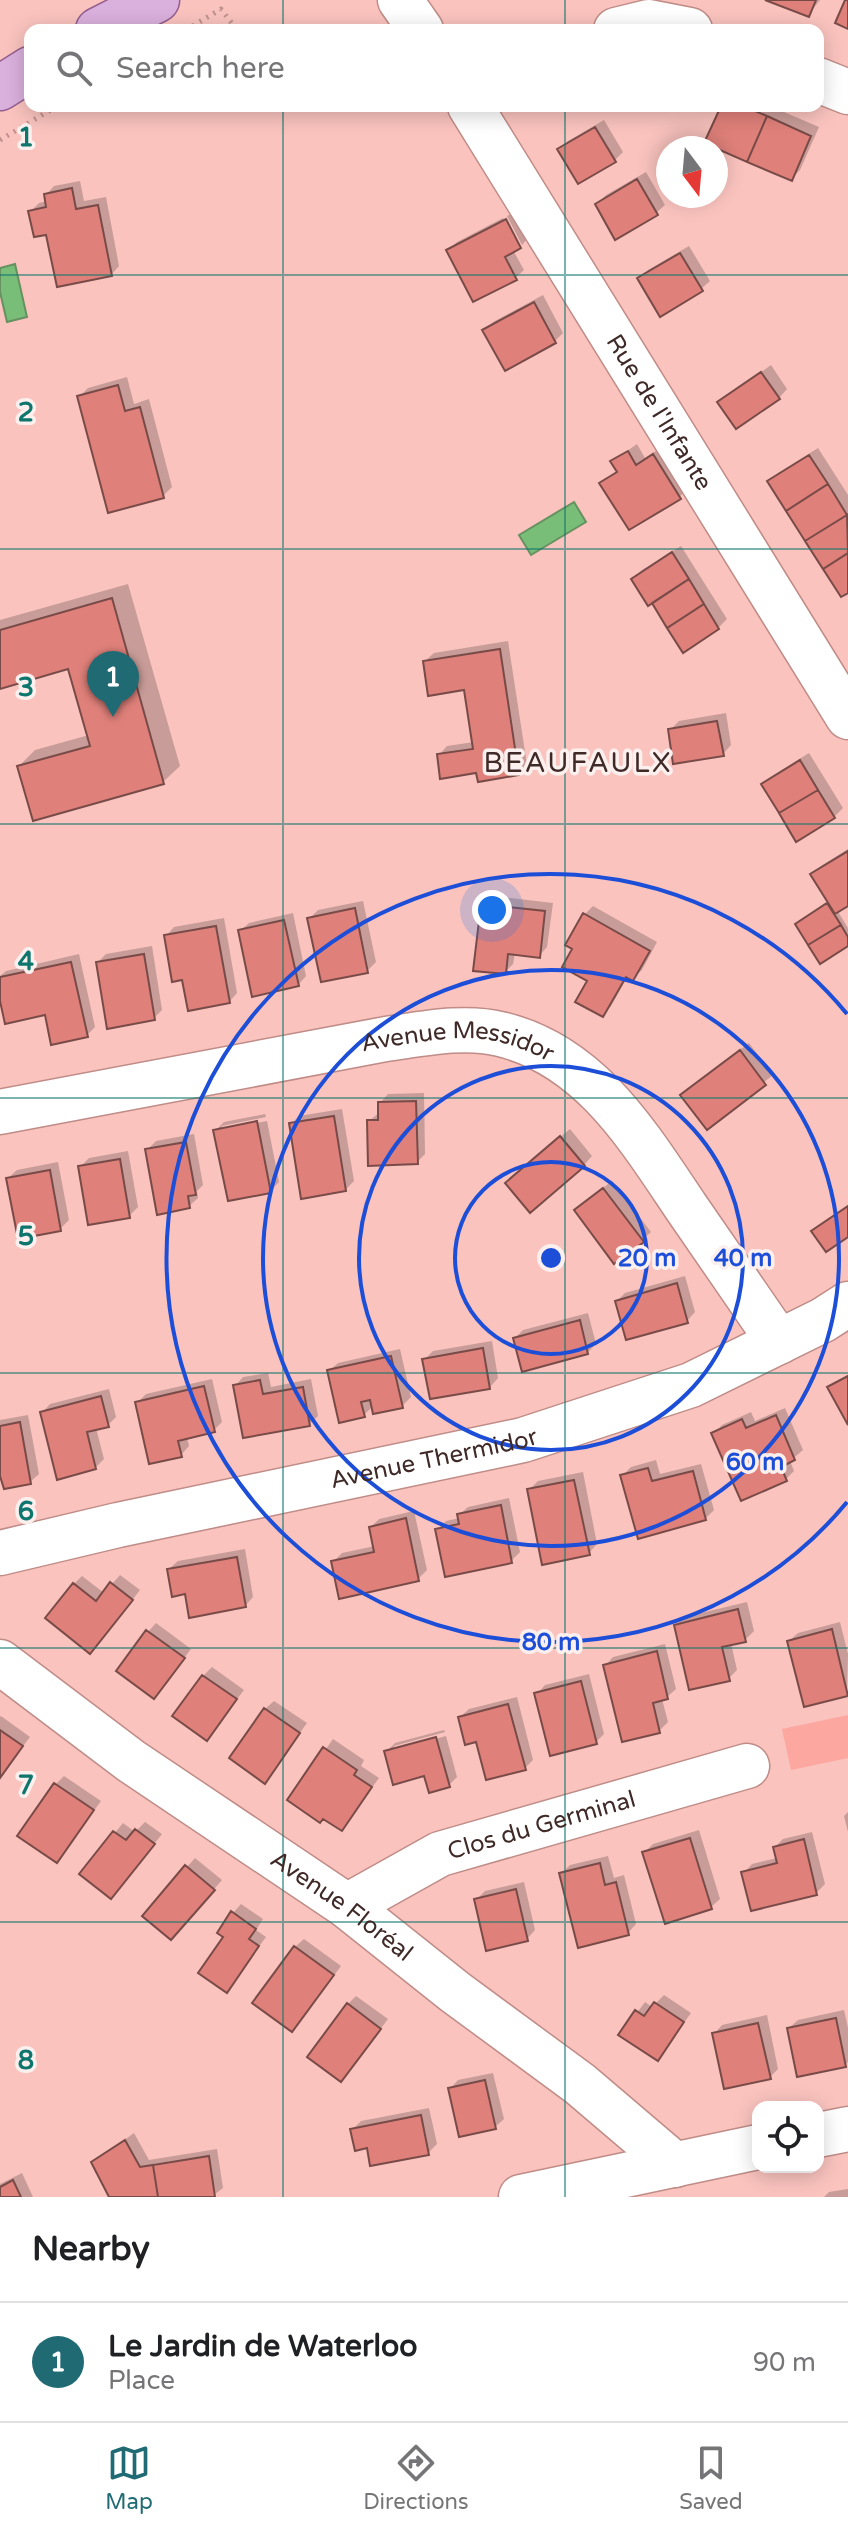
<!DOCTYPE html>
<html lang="en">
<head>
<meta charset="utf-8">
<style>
  :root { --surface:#fff; --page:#f2f2f2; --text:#202124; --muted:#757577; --line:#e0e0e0; --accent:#206b73 }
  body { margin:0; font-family:"Varela Round",sans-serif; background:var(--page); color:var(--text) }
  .controls { position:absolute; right:24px; bottom:24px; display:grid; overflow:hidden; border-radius:16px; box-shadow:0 4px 20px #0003 }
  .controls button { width:72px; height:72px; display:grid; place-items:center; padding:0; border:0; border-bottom:2px solid var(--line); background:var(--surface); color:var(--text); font:40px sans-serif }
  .compass { position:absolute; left:656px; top:136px; width:72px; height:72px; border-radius:50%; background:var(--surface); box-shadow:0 4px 20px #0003; rotate:164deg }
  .you { position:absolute; left:492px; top:910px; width:28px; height:28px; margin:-20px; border:6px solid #fff; border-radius:50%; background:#1a73e8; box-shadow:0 0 0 12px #1a73e833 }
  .badge { display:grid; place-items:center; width:52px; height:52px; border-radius:50%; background:var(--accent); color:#fff; font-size:26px; font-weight:700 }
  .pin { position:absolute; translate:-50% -66px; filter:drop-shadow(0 2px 4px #0008) }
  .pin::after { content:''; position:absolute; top:42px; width:28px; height:24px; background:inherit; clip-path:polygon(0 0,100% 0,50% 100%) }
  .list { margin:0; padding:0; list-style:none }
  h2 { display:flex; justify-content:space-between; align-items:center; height:104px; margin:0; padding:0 32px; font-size:34px }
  h2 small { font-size:26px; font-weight:400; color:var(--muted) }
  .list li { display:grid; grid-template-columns:52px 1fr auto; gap:24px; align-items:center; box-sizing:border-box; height:120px; padding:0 32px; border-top:2px solid var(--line) }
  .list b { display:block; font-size:30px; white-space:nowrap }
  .list p { margin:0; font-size:26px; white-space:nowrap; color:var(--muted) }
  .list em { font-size:26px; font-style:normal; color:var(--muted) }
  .icon { flex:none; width:44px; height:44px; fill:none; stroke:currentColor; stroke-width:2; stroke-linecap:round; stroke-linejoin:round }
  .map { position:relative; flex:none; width:848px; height:2197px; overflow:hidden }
  .search { position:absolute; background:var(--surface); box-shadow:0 4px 20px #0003; left:24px; right:24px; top:24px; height:88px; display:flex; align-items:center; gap:20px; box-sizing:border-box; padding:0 28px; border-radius:16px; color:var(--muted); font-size:30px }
  .sheet { height:224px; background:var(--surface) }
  nav { display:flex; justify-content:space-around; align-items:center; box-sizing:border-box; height:112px; border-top:2px solid var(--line); background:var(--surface); font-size:22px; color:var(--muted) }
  nav a { display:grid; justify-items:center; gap:4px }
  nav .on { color:var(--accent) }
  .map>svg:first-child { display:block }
  .green { fill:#fca7a0 }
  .water { fill:#78bd78; stroke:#679160; stroke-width:2 }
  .shadow { fill:#0003 }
  .building { fill:#e0807a; stroke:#794b48; stroke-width:2 }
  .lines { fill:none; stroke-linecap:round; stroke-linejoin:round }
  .minor-casing { stroke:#bf8c87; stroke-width:47 }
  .major-casing { stroke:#945f8f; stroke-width:47 }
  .path { stroke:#bf928e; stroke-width:5; stroke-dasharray:2 6; stroke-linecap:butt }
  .minor { stroke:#fff; stroke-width:44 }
  .major { stroke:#dab0dd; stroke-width:44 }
  .grid { fill:none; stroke:#0f766e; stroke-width:2; stroke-opacity:0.55 }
  .ring { fill:none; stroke:#1d4ed8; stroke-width:4 }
  .labels { text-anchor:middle; stroke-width:7; stroke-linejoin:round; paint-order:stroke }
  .street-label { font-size:24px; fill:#3f2a28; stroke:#fcf0ef }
  .quarter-label { font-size:28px; letter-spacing:2px; fill:#3f2a28; stroke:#fcf0ef }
  .grid-label { font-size:26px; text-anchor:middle; font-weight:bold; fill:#0f766e; stroke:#fcf0ef; stroke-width:7; stroke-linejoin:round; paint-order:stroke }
  .centre { fill:#1d4ed8; stroke:#fcf0ef; stroke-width:4 }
  .ring-label { font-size:24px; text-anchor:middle; font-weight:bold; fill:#1d4ed8; stroke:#fcf0ef; stroke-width:7; stroke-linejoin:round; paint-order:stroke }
</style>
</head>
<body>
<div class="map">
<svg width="848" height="2197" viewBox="0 0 848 2197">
  <rect width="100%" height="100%" fill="#fac3be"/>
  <!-- green -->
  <path class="green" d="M 848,1715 L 848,1758 L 791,1770 L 782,1729 Z"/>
  <!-- water -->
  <path class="water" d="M 15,264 L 27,317 L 7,322 L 0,292 L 0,268 Z
    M 574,502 L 586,522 L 531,555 L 519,535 Z"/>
  <!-- shadow -->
  <path class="shadow" d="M 771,0 L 820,0 L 809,14 Z
    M 723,106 L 770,106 L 819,127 L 800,170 L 791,179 Z
    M 604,120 L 623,152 L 615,160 L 560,150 L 568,141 Z
    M 646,172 L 665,205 L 656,213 L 597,204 L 606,195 Z
    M 80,181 L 84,201 L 106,197 L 119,266 L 111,275 L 48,232 L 31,211 L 39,203 L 47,201 L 46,195 L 54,186 Z
    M 515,212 L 528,238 L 522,245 L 507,216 Z
    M 503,218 L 518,246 L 513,250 L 524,270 L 515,278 L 449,250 L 457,242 Z
    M 689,246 L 710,281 L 701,289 L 640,278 L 648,270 Z
    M 543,295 L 563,333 L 555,341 L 485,331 L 493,322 Z
    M 771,365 L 787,389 L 779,398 L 720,402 Z
    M 127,377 L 134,404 L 149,399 L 172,487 L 163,496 L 79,397 L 88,388 Z
    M 637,444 L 645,458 L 662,447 L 688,489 L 679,497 L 602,483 L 618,470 L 613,461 Z
    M 818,448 L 848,495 L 848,590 L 769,482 L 778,473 Z
    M 681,546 L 727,619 L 718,628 L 633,579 L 642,570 Z
    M 128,584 L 180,766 L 163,782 L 19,766 L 35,750 L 89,735 L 69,667 L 0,687 L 0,620 Z
    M 508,641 L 527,765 L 518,773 L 439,755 L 447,746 L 474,742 L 466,688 L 425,661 L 434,653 Z
    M 726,713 L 731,745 L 723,754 L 670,730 L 679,721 Z
    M 809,753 L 843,808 L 834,817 L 797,839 L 763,784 L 772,776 Z
    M 848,849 L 848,903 L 837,910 L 848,928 L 848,944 L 801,920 L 830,902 L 812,874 L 821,866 Z
    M 492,896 L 553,903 L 547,947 L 539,956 L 515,953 L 513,964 L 505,972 L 483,905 Z
    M 363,901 L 376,962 L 367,971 L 310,918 L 318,910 Z
    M 593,906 L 657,942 L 642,970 L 633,978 L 628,976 L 611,1006 L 603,1015 L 575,948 L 585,914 Z
    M 293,913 L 306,976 L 298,985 L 240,931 L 249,923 Z
    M 224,918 L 237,993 L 229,1002 L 184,977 L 166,936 L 174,927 Z
    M 152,946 L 162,1010 L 154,1018 L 98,962 L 106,954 Z
    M 79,954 L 95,1027 L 87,1035 L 0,992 L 0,976 L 6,971 Z
    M 749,1043 L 773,1075 L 707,1127 L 691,1087 Z
    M 424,1093 L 425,1154 L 417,1162 L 369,1121 L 380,1112 L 380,1103 L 388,1094 Z
    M 342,1109 L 354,1181 L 345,1190 L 291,1124 L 299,1116 Z
    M 265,1114 L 266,1117 L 222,1126 L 222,1130 L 267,1121 L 279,1182 L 270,1191 L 215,1131 L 224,1122 Z
    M 570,1129 L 592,1156 L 584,1165 L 516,1174 Z
    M 194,1134 L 203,1185 L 197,1191 L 198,1198 L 189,1206 L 147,1150 L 156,1141 Z
    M 128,1151 L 138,1207 L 129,1216 L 80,1167 L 89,1158 Z
    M 58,1162 L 69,1220 L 60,1229 L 8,1178 L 17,1170 Z
    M 612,1181 L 651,1232 L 642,1240 L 585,1202 Z
    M 685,1276 L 695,1312 L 687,1321 L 617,1301 L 625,1293 Z
    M 588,1313 L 596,1344 L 587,1353 L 515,1338 L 523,1330 Z
    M 492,1341 L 498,1378 L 490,1387 L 425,1359 L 433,1351 Z
    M 400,1349 L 411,1397 L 402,1406 L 374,1405 L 364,1415 L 329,1371 L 338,1363 Z
    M 268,1373 L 271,1387 L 311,1379 L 318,1416 L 309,1424 L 235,1386 L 243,1377 Z
    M 212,1379 L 222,1422 L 214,1430 L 187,1437 L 189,1446 L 181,1455 L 137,1403 L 146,1394 Z
    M 109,1389 L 116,1417 L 108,1425 L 96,1428 L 104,1459 L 95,1468 L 42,1413 L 50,1404 Z
    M 785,1408 L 803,1450 L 790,1461 L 794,1471 L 786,1479 L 714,1433 L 722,1425 L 751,1412 L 755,1421 Z
    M 28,1415 L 39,1474 L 30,1482 L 0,1474 L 0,1420 Z
    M 656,1460 L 660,1474 L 701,1464 L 714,1510 L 705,1519 L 623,1475 L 631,1467 Z
    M 583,1472 L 597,1544 L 589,1553 L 529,1490 L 538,1481 Z
    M 509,1498 L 520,1552 L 511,1561 L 438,1530 L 446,1521 L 460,1518 L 459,1515 L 468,1507 Z
    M 414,1511 L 427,1570 L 418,1579 L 333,1562 L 342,1553 L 375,1546 L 371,1527 L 379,1519 Z
    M 245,1549 L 253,1597 L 245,1606 L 186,1592 L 169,1569 L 178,1561 Z
    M 120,1575 L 140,1590 L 99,1643 L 74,1584 L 82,1576 L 104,1593 Z
    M 747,1602 L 754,1631 L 745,1640 L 731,1643 L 737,1670 L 728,1679 L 676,1625 L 684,1617 Z
    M 840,1622 L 848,1654 L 847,1694 L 789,1641 L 798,1633 Z
    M 156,1623 L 191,1649 L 154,1697 L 148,1632 Z
    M 665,1644 L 676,1689 L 667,1697 L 662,1699 L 668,1722 L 659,1731 L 605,1666 L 613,1657 Z
    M 212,1667 L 244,1690 L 207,1738 L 203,1676 Z
    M 589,1674 L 604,1734 L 596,1742 L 537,1694 L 545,1685 Z
    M 517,1697 L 533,1760 L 525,1768 L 478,1740 L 460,1717 L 469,1709 Z
    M 274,1701 L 307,1723 L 265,1781 L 265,1709 Z
    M 1,1716 L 30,1737 L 0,1776 L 0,1717 Z
    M 444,1730 L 445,1732 L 394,1746 L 394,1751 L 446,1736 L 457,1777 L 449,1785 L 386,1752 L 395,1743 Z
    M 333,1739 L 364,1760 L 361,1766 L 379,1778 L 341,1829 L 290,1800 Z
    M 64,1776 L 101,1801 L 57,1861 L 56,1784 Z
    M 848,1812 L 848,1832 L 844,1816 Z
    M 145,1822 L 162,1834 L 119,1888 L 82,1873 L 123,1823 L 135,1832 Z
    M 699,1830 L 720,1899 L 711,1907 L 645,1852 L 653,1844 Z
    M 812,1832 L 825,1884 L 816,1893 L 744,1873 L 752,1864 L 777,1858 L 775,1847 L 783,1839 Z
    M 608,1856 L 614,1878 L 624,1875 L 636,1924 L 628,1933 L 561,1874 L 570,1865 Z
    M 195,1858 L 222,1880 L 180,1929 L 187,1867 Z
    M 524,1882 L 535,1930 L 527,1939 L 476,1900 L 485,1891 Z
    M 241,1904 L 263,1919 L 256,1930 L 266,1937 L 227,1990 L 226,1937 L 233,1913 Z
    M 304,1939 L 341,1966 L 300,2021 L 295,1947 Z
    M 664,1995 L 691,2013 L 658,2058 L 621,2034 L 645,2002 L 652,2007 Z
    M 356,1996 L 388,2019 L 349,2071 L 348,2004 Z
    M 844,2010 L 848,2028 L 848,2062 L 845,2065 L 789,2028 L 798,2020 Z
    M 767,2015 L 778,2069 L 770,2077 L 714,2034 L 722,2025 Z
    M 493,2073 L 504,2119 L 495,2127 L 450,2089 L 458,2080 Z
    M 429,2108 L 437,2144 L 428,2153 L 352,2130 L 361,2121 Z
    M 134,2133 L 149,2160 L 217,2149 L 223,2188 L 211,2197 L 111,2197 L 93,2163 Z
    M 22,2173 L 33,2197 L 0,2197 L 0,2184 Z
    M 848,2189 L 848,2197 L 824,2197 L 829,2192 Z"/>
  <!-- building -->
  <path class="building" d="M 765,0 L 816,0 L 809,17 Z
    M 845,0 L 848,0 L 848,29 L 835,23 Z
    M 721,106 L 743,106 L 767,116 L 747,162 L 704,143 Z
    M 767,116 L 811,136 L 792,181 L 747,162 Z
    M 595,127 L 616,162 L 578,184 L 557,149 Z
    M 637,179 L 658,215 L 615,240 L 595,204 Z
    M 72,188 L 76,209 L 98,205 L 112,276 L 57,287 L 46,235 L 34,237 L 28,211 L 46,207 L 44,194 Z
    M 506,219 L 521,248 L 505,257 L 517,280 L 473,302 L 446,250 Z
    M 680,253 L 703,291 L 660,317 L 637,278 Z
    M 534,302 L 556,343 L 505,371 L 482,330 Z
    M 761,372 L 780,399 L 736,429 L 717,402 Z
    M 118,385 L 125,411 L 140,407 L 164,498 L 108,513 L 77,396 Z
    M 628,451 L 636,465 L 653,454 L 681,499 L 629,530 L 599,483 L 617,472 L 610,461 Z
    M 809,455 L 828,484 L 786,511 L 767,481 Z
    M 828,484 L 847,515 L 805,541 L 786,511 Z
    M 847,515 L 848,553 L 823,569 L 805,541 Z
    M 672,552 L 689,579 L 648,606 L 631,579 Z
    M 848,553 L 848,593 L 841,597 L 823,569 Z
    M 689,579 L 704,604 L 667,628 L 652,603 Z
    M 112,598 L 164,784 L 33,821 L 17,766 L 90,746 L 68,669 L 0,689 L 0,630 Z
    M 704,604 L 719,629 L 683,653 L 667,628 Z
    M 500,649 L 519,775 L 478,782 L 476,773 L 440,779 L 437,754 L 473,749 L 464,690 L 428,696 L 423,661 Z
    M 717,721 L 724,756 L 673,764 L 668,729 Z
    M 800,760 L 818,790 L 779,813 L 761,784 Z
    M 818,790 L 835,818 L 796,842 L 779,813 Z
    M 848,851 L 848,906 L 835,914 L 810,874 Z
    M 827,903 L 841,925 L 808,945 L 795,924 Z
    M 481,904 L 545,911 L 540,958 L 508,954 L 506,974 L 473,971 Z
    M 355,908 L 368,973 L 321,982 L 307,918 Z
    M 583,913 L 650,951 L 633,981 L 626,977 L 603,1017 L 575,1002 L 587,981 L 562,967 L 572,949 L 565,945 Z
    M 284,920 L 299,986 L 252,997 L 238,930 Z
    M 841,925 L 848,937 L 848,946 L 820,964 L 808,945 Z
    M 216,926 L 230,1003 L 188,1011 L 182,980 L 172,982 L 164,935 Z
    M 144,954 L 155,1020 L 107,1029 L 96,962 Z
    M 71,962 L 88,1037 L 51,1045 L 45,1015 L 5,1024 L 0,1001 L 0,977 Z
    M 740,1050 L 766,1085 L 707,1130 L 680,1095 Z
    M 416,1101 L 418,1164 L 368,1166 L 367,1120 L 378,1120 L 378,1102 Z
    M 334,1116 L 346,1191 L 301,1199 L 289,1123 Z
    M 257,1121 L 271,1193 L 228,1201 L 213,1130 Z
    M 560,1136 L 585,1166 L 530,1213 L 505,1183 Z
    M 186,1142 L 196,1195 L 188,1196 L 190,1208 L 157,1215 L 145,1149 Z
    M 120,1159 L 130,1218 L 88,1225 L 78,1166 Z
    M 50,1170 L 61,1231 L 18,1239 L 6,1178 Z
    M 603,1188 L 644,1242 L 614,1264 L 574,1210 Z
    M 848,1206 L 848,1237 L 826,1252 L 811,1231 Z
    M 677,1283 L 688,1323 L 626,1340 L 615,1301 Z
    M 580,1320 L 588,1354 L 522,1372 L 513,1338 Z
    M 483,1348 L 490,1389 L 430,1399 L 422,1359 Z
    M 391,1356 L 403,1408 L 373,1414 L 370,1400 L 361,1402 L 365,1417 L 339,1423 L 327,1370 Z
    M 848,1376 L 848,1425 L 827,1387 Z
    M 260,1380 L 263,1394 L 303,1387 L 310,1426 L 243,1438 L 233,1385 Z
    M 204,1386 L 215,1432 L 178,1441 L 182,1457 L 149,1464 L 135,1402 Z
    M 101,1396 L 109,1427 L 87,1432 L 96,1469 L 57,1480 L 40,1412 Z
    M 776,1415 L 795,1460 L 781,1467 L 787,1481 L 741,1501 L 711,1433 L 742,1419 L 746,1428 Z
    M 20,1422 L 31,1484 L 4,1489 L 0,1476 L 0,1426 Z
    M 648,1468 L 652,1481 L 693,1471 L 706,1520 L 638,1539 L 620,1475 Z
    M 574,1480 L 590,1555 L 542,1565 L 527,1489 Z
    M 501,1505 L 512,1563 L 445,1577 L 435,1529 L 459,1524 L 457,1514 Z
    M 406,1518 L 419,1581 L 339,1599 L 331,1561 L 374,1552 L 369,1527 Z
    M 237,1557 L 246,1607 L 189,1618 L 185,1594 L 172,1597 L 167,1569 Z
    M 110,1582 L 133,1600 L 90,1654 L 45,1618 L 73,1583 L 96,1601 Z
    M 738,1609 L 746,1642 L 722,1647 L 730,1681 L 689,1690 L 674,1625 Z
    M 832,1629 L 848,1696 L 804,1707 L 787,1641 Z
    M 146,1630 L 185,1658 L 154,1699 L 116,1671 Z
    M 657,1651 L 668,1699 L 653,1703 L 660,1733 L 622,1742 L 603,1665 Z
    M 202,1675 L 237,1699 L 207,1741 L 172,1716 Z
    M 581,1681 L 597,1744 L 550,1756 L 534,1693 Z
    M 508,1704 L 526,1770 L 486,1780 L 476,1742 L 465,1745 L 458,1717 Z
    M 264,1708 L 300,1733 L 265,1784 L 229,1758 Z
    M 0,1730 L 23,1746 L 0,1778 Z
    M 436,1737 L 450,1787 L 429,1793 L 424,1776 L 393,1785 L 384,1751 Z
    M 323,1747 L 357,1770 L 354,1775 L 372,1787 L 342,1831 L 323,1819 L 320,1823 L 287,1800 Z
    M 54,1783 L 94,1810 L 57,1863 L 17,1836 Z
    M 135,1829 L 155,1844 L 111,1899 L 79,1874 L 113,1831 L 126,1840 Z
    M 690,1838 L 712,1909 L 665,1924 L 642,1852 Z
    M 804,1839 L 817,1895 L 751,1911 L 741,1872 L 777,1863 L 773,1847 Z
    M 600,1863 L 605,1885 L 616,1882 L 629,1935 L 578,1948 L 559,1873 Z
    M 185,1865 L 215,1890 L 171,1940 L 142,1916 Z
    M 516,1889 L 528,1941 L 486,1951 L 474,1899 Z
    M 231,1911 L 256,1929 L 249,1939 L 259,1946 L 227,1993 L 198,1973 L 223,1937 L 217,1933 Z
    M 294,1946 L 334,1975 L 292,2032 L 252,2003 Z
    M 654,2002 L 684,2022 L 658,2061 L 618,2035 L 635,2010 L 644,2016 Z
    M 347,2003 L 381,2029 L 341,2082 L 307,2057 Z
    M 836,2018 L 846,2067 L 797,2077 L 787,2028 Z
    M 758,2023 L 771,2079 L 724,2089 L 712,2033 Z
    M 485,2080 L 496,2129 L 459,2137 L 448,2088 Z
    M 421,2115 L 429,2155 L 370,2166 L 367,2148 L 355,2151 L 350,2129 Z
    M 125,2140 L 140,2167 L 153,2165 L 158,2197 L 109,2197 L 91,2162 Z
    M 209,2156 L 215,2197 L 158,2197 L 153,2165 Z
    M 13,2180 L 21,2197 L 0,2197 L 0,2187 Z"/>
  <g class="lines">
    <!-- minor casing -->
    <g class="minor-casing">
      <g id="minor">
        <path d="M 400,0 L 421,30"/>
        <path d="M 616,30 L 649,22 L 690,30"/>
        <path d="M 818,80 L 848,92"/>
        <path id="s1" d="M 470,106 L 848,717"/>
        <path id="s2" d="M 0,1112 L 386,1039 C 422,1034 464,1025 500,1034 C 590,1055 638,1136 686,1207 C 717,1252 748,1297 779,1342"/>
        <path id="s3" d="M 0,1553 L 118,1525 L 523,1440 L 691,1385 L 823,1320 L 848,1304"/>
        <path id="s4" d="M 0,1662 L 131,1761 L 347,1906 L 455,1992 L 580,2084 L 675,2165"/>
        <path id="s5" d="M 347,1906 L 440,1854 L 747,1766"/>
        <path d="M 818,2135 L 848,2129"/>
        <path d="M 521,2197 L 758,2147"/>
      </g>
    </g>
    <!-- major casing -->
    <g class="major-casing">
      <path id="major" d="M 98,30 L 157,0
        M 0,88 L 30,69"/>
    </g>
    <!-- path -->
    <path class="path" d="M 186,30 L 221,9 L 237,30
      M 336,30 L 368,27 L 373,30
      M 0,140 L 57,106"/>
    <!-- minor -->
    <use href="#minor" class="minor"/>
    <!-- major -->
    <use href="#major" class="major"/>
  </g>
  <!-- grid -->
  <path class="grid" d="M 283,0 L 283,30M 565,0 L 565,30M 283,106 L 283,2197M 565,106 L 565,2197M 0,275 L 848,275M 0,549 L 848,549M 0,824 L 848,824M 0,1098 L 848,1098M 0,1373 L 848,1373M 0,1648 L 848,1648M 0,1922 L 848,1922"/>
  <!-- distance rings -->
  <g class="ring">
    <circle cx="551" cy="1258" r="96"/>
    <circle cx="551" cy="1258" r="192"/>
    <circle cx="551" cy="1258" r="288"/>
    <path d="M847 1502A384 384 0 1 1 847 1014"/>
  </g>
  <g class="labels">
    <!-- street labels -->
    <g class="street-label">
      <text dy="8" stroke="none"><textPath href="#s1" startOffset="360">Rue de l'Infante</textPath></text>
      <text dy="8" stroke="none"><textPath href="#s2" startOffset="466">Avenue Messidor</textPath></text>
      <text dy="8" stroke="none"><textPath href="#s3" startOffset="444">Avenue Thermidor</textPath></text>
      <text dy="8" stroke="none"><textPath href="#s5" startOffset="212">Clos du Germinal</textPath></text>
      <text dy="8" stroke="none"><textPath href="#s4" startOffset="420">Avenue Floréal</textPath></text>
    </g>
    <!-- quarter labels -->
    <g class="quarter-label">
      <text x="578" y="772">BEAUFAULX</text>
    </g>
  </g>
  <g class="grid-label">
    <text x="26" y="146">1</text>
    <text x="26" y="421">2</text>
    <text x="26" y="696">3</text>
    <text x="26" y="970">4</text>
    <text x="26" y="1245">5</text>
    <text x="26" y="1520">6</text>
    <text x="26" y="1794">7</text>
    <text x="26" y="2069">8</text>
  </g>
  <circle cx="551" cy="1258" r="12" class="centre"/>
  <g class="ring-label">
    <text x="647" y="1266">20 m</text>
    <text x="743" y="1266">40 m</text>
    <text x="755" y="1470">60 m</text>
    <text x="551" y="1650">80 m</text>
  </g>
</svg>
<div class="controls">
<button><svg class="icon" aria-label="locate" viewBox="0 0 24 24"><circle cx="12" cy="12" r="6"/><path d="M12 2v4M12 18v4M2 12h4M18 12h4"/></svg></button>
</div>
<svg class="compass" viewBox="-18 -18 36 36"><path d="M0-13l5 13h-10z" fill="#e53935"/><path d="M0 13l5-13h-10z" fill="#757577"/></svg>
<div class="you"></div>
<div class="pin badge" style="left:113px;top:717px">1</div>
<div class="search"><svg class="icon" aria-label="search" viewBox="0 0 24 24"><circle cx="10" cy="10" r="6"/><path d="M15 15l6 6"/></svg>Search here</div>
</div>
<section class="sheet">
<h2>Nearby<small></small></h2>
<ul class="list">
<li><span class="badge">1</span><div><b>Le Jardin de Waterloo</b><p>Place</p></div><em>90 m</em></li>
</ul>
</section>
<nav>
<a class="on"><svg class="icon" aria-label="map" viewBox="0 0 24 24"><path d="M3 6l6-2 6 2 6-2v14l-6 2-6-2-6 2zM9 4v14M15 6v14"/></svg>Map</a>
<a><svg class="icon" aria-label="directions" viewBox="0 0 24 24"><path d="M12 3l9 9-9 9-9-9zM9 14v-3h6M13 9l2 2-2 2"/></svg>Directions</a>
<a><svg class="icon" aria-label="saved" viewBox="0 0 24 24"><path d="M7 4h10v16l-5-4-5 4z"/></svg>Saved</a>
</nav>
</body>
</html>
